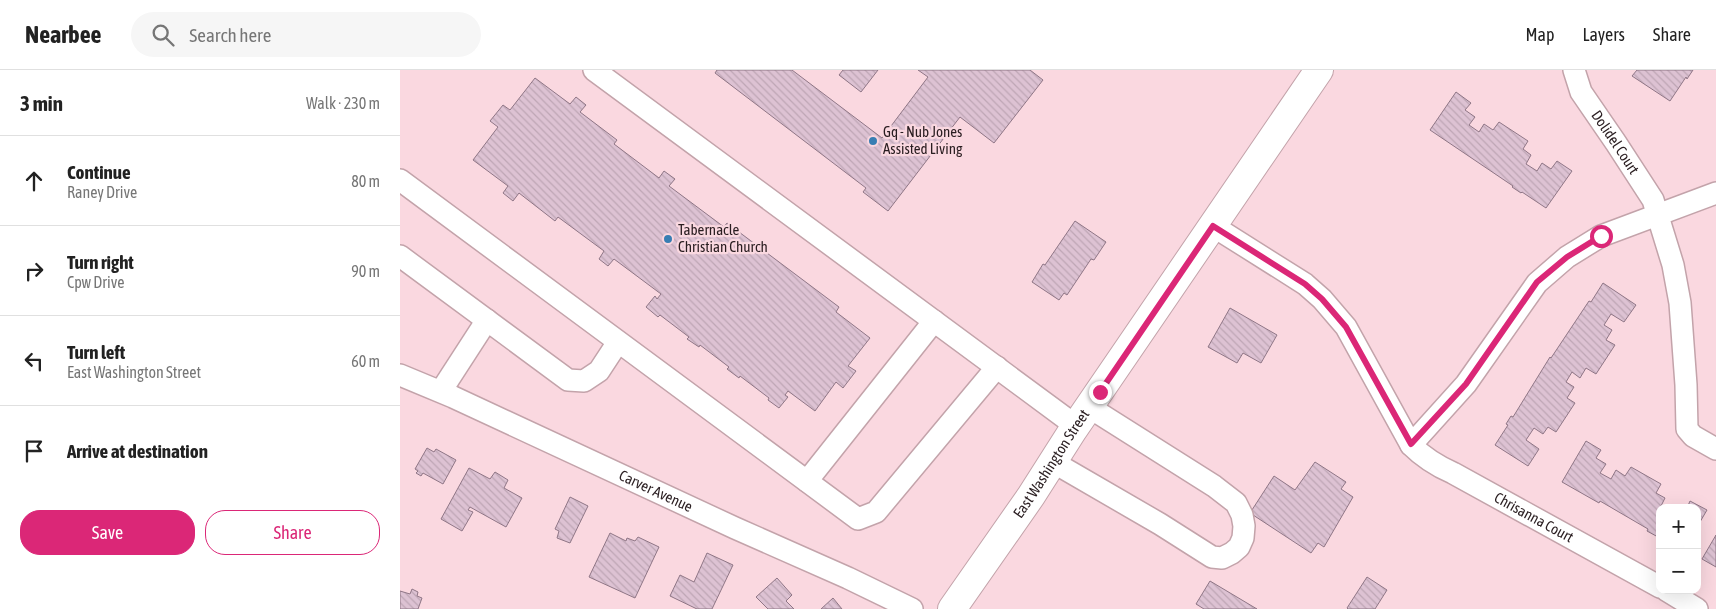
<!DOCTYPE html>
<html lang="en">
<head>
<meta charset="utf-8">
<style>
  :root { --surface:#fff; --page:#f6f6f6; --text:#222; --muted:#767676; --line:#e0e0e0; --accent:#db2777 }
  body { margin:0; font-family:"Asap Condensed",sans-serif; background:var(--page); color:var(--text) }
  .controls { position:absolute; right:15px; bottom:15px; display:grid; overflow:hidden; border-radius:10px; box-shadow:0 5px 20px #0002 }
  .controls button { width:45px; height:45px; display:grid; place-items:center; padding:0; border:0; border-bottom:1px solid var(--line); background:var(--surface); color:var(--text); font:25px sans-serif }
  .stop { position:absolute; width:15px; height:15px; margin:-11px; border:4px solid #db2777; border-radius:50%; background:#fff }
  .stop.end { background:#db2777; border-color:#fff; box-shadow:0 1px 5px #0008 }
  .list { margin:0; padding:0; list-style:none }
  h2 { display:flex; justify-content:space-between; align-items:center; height:65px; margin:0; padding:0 20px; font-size:21px }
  h2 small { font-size:16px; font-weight:400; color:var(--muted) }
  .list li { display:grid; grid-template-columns:32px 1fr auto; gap:15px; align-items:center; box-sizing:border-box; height:90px; padding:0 20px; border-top:1px solid var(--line) }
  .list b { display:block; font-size:19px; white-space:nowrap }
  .list p { margin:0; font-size:16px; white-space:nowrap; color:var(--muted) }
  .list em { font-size:16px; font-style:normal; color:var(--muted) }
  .actions { display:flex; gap:10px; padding:15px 20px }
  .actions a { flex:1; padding:11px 0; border:1px solid var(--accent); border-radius:20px; text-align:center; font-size:18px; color:var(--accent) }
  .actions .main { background:var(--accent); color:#fff }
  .icon { flex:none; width:28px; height:28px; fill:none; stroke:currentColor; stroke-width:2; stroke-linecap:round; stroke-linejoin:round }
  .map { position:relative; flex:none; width:1316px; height:539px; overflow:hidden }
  header { display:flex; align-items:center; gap:30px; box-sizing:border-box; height:70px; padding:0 25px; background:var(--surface); border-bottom:1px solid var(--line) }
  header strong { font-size:24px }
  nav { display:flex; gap:28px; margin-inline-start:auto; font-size:18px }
  .search { width:350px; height:45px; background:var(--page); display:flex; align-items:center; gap:12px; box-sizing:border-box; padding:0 18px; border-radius:28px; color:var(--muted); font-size:19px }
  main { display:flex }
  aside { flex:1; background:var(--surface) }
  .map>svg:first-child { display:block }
  .building { fill:url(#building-back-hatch); stroke:#8f7686 }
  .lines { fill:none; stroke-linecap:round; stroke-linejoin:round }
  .minor-casing { stroke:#c3a3aa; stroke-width:24 }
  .major-casing { stroke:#c3a3aa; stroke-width:30 }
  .minor { stroke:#fff; stroke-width:21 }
  .major { stroke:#fff; stroke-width:28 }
  .route { stroke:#db2777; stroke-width:6 }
  .poi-dot { fill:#387eb3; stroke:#fad8e0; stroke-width:2 }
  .labels { text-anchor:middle; stroke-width:4.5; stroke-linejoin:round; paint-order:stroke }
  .poi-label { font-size:15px; fill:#291d20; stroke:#fad8e0; text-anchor:start }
  .street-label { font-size:15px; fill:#291d20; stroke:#fad8e0 }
</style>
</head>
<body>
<header>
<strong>Nearbee</strong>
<div class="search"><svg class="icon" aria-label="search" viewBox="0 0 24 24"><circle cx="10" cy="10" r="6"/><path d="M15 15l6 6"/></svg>Search here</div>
<nav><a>Map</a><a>Layers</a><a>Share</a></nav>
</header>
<main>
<aside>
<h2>3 min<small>Walk · 230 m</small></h2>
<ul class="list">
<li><svg class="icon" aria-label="ahead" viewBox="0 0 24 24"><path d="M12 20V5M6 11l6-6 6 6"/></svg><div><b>Continue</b><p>Raney Drive</p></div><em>80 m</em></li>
<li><svg class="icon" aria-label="right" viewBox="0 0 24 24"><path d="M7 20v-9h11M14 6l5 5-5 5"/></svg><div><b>Turn right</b><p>Cpw Drive</p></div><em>90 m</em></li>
<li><svg class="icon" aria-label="left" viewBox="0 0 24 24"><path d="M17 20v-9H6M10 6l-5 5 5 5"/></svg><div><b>Turn left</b><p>East Washington Street</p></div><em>60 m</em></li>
<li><svg class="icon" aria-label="arrive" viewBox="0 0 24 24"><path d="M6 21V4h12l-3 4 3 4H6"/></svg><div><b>Arrive at destination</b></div></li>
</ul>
<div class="actions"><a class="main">Save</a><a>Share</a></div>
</aside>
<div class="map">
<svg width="1316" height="539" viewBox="0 0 1316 539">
  <defs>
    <pattern id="building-back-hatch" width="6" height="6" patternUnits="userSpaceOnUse" patternTransform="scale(1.25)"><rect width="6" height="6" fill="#ddc2d3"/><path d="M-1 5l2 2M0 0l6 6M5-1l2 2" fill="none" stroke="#bea6b5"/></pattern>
  </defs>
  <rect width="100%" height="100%" fill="#fad8e0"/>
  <!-- building -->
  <path class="building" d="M 317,0 L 392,0 L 482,68 L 528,7 L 518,0 L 630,0 L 643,10 L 594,73 L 560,47 L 488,141 L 463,122 L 466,118 L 315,3 Z
    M 443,0 L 478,0 L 461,22 L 439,5 Z
    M 1237,0 L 1293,0 L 1287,9 L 1286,7 L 1270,31 L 1232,6 Z
    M 135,8 L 170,34 L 176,27 L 186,35 L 180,42 L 217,70 L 214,74 L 259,108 L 264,101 L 275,109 L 269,116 L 324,157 L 327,153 L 439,237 L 436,242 L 470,268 L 448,296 L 456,301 L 443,318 L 436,312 L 415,341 L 388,321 L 385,325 L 388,327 L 379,338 L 368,330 L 369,328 L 340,306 L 339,308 L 327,299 L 329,297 L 300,275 L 299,277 L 287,269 L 289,267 L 260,245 L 258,247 L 246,237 L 255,226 L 257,229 L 261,224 L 214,189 L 208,196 L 199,189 L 204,181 L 158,147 L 155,151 L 119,123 L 113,131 L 103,123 L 108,116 L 73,90 L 98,57 L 90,51 L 103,35 L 110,40 Z
    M 1056,22 L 1071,33 L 1065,40 L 1075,47 L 1069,55 L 1079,62 L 1084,54 L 1093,60 L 1099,52 L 1128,71 L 1123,79 L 1131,85 L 1126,94 L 1137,101 L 1142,93 L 1151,99 L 1157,91 L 1172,101 L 1146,138 L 1122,122 L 1121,123 L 1112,117 L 1113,116 L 1030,60 Z
    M 675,151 L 706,172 L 694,190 L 691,189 L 667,225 L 664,223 L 659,230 L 632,212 L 643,194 L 645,195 Z
    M 1203,213 L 1236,235 L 1224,252 L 1211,244 L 1204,255 L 1212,260 L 1206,270 L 1215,275 L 1196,304 L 1186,298 L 1180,308 L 1172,302 L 1166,312 L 1174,317 L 1167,328 L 1175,333 L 1156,362 L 1148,357 L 1143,364 L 1134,358 L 1126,370 L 1139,379 L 1128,396 L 1095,375 L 1108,355 L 1106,354 L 1111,346 L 1113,347 L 1150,287 L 1151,288 L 1189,231 L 1191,232 Z
    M 830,238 L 877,265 L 861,293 L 843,283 L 837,293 L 808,277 Z
    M 1186,371 L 1201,380 L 1196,388 L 1206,394 L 1200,403 L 1211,409 L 1216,400 L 1225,406 L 1231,397 L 1261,414 L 1256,423 L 1265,428 L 1260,438 L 1260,465 L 1258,467 L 1247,461 L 1248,459 L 1200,431 L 1199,433 L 1162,412 Z
    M 27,378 L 34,382 L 36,379 L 56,390 L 43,414 L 23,403 L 21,406 L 16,403 L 18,401 L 15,399 Z
    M 915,392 L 946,412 L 941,419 L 953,427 L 924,477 L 918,473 L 911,483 L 850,443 L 874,406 L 895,420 Z
    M 69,398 L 90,409 L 95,402 L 108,410 L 104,418 L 122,428 L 106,457 L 70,437 L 68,440 L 73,442 L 62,461 L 41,449 Z
    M 170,427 L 188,436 L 170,473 L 157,468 L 159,461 L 155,459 Z
    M 1290,431 L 1307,440 L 1297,457 L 1297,438 L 1287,438 Z
    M 210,463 L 226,471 L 227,468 L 235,471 L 238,467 L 259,477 L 235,528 L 189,507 Z
    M 1316,465 L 1316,497 L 1302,489 Z
    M 307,483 L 333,495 L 312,539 L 297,539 L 270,526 L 280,505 L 294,512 Z
    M 967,507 L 987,520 L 975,539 L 948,539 L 947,538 Z
    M 377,508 L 392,525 L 386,531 L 394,539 L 368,539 L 356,527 Z
    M 810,511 L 857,539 L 804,539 L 796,534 Z
    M 12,519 L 18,522 L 17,526 L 22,528 L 18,539 L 0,539 L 0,521 L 10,524 Z
    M 433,528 L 442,539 L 421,539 Z"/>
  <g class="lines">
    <!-- minor casing -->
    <g class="minor-casing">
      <g id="minor">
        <path d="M 194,0 L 676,356"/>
        <path id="s1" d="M 1174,0 L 1181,22 L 1216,73 L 1253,130 L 1273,195 L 1280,233 L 1286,315 L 1287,359 L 1293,366 L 1316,379"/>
        <path d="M 0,110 L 458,449 L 476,442 L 597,297"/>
        <path id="s2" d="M 813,156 L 905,214 L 922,229 L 946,257 L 1011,375 C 1024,388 1037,396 1053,403 L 1260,517"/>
        <path d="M 0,186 L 168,310 L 184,311 L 199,301 L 218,272"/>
        <path id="s3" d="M 0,305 L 53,327 L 335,458 L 448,508 L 512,539"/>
        <path d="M 41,321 L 87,250"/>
        <path d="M 1011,375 L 1066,314 L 1137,213 L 1167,187 L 1201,166 L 1316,123"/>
        <path d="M 653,392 L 760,454 L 812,487 L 822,488 L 832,483 L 839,477 L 843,468 L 844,456 L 842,445 L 836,433 L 814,416 L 689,337"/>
        <path d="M 407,411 L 534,251"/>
        <path d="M 1266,520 L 1297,539"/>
      </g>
    </g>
    <!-- major casing -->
    <g class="major-casing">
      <g id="major">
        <path id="s4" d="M 552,539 L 631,426 L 673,360 L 919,0"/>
      </g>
    </g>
    <!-- minor -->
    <use href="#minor" class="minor"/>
    <!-- major -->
    <use href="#major" class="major"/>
  </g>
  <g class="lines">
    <!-- route -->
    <path class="route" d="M 700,322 L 813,156 L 905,214 L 922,229 L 946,257 L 1011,374 L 1066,314 L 1137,212 L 1167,187 L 1201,166"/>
  </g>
  <!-- markers -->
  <g class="poi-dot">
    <circle cx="473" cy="71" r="5"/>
    <circle cx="268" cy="169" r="5"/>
  </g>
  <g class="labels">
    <!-- poi labels -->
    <g class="poi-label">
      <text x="483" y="67">Gq - Nub Jones<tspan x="483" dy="17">Assisted Living</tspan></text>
      <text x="278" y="165">Tabernacle<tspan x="278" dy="17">Christian Church</tspan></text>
    </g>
    <!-- street labels -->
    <g class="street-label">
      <text dy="5" stroke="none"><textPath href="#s1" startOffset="84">Dolidel Court</textPath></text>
      <text dy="5" stroke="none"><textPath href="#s4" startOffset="176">East Washington Street</textPath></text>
      <text dy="5" stroke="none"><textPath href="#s3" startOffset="281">Carver Avenue</textPath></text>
      <text dy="5" stroke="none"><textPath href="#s2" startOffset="446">Chrisanna Court</textPath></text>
    </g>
  </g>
</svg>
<div class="controls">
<button>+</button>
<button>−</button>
</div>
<div class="stop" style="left:1201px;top:166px"></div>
<div class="stop end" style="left:700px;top:322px"></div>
</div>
</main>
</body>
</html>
